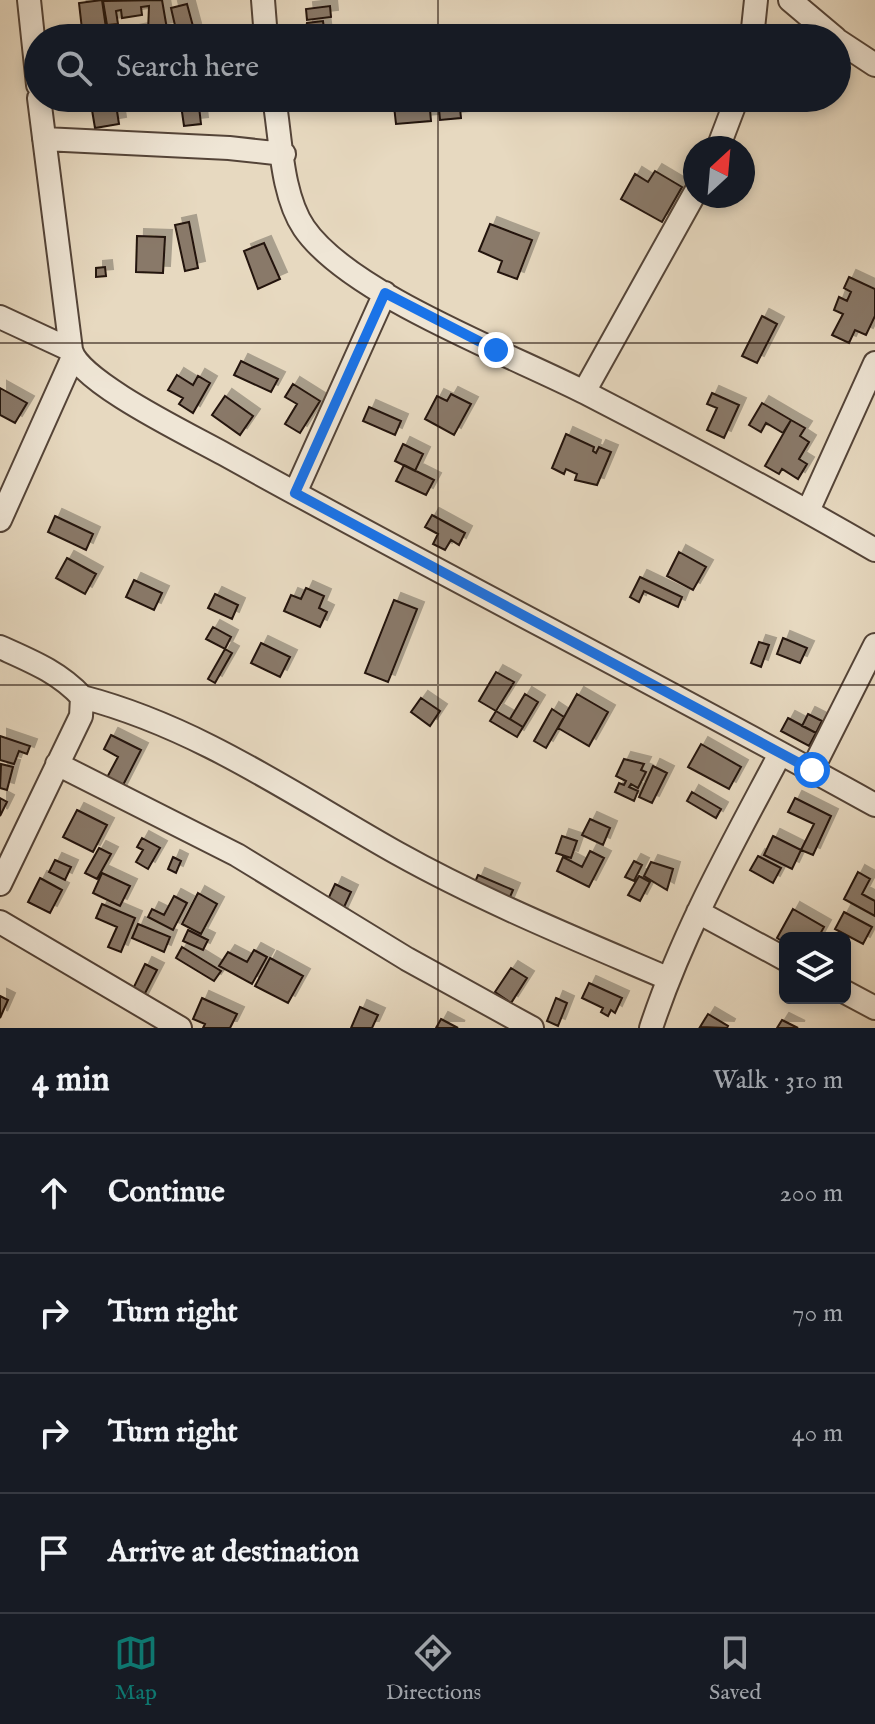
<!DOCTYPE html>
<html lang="en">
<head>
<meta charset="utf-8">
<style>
  :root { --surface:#171b24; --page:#20242c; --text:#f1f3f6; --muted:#9ea1a6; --line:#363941; --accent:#0f766e }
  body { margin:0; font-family:"IM FELL English",serif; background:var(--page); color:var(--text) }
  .controls { position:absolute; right:24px; bottom:24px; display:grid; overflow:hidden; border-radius:12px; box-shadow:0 4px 12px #0003 }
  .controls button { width:72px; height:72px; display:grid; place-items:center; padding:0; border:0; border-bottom:2px solid var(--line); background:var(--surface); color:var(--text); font:40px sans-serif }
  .compass { position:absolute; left:683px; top:136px; width:72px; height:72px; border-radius:50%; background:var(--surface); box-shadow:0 4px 12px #0003; rotate:26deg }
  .stop { position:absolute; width:24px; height:24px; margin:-18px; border:6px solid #1a73e8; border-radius:50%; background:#fff }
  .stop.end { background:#1a73e8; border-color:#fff; box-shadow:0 2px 8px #0008 }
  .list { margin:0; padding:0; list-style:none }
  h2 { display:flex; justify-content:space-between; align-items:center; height:104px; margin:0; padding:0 32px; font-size:34px }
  h2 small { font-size:26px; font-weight:400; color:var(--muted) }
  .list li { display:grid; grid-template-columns:52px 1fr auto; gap:24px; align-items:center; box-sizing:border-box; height:120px; padding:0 32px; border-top:2px solid var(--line) }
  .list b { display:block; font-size:30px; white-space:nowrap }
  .list em { font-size:26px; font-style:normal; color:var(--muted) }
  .icon { flex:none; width:44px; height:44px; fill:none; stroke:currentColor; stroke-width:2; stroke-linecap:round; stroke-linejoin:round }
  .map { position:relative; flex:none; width:875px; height:1028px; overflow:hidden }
  .search { position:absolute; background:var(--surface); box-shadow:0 4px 12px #0003; left:24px; right:24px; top:24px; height:88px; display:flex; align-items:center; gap:20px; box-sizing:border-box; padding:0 28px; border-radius:44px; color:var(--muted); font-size:30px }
  .sheet { height:584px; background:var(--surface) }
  nav { display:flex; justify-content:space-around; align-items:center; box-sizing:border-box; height:112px; border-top:2px solid var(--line); background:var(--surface); font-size:22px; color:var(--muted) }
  nav a { display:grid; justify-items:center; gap:4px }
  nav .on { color:var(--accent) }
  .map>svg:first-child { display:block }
  .building { fill:#897969; stroke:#23120b; stroke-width:2; filter:url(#shadow) }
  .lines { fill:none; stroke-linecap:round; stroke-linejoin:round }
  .minor-casing { stroke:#544438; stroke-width:26 }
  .minor { stroke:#efe6d6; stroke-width:22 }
  .route { stroke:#1a73e8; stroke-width:10 }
  .grid { fill:none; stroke:#23120b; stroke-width:2; stroke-opacity:0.55 }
</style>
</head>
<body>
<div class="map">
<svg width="875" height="1028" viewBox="0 0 875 1028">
  <defs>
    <filter id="shadow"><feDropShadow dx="7" dy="-7" stdDeviation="0" flood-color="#0004"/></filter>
  </defs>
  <rect width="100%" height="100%" fill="#e7d9c0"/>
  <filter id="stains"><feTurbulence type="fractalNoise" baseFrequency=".0025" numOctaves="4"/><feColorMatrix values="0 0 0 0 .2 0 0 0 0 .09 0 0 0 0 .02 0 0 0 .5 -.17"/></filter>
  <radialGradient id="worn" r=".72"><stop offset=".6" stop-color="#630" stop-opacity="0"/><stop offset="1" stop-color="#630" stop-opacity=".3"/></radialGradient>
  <!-- building -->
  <path class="building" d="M 102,0 L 107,35 L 83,38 L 79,3 Z
    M 162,0 L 167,29 L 148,32 L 149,6 L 141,7 L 142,15 L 122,18 L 121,10 L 116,11 L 118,24 L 107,25 L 103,1 Z
    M 187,4 L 194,30 L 177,34 L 171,8 Z
    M 330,6 L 331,17 L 307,20 L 306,9 Z
    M 323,21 L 325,37 L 331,38 L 304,38 L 307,23 Z
    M 142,30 L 143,38 L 117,38 L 117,35 Z
    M 90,98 L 115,98 L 119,124 L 95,128 Z
    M 180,98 L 198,98 L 201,124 L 184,126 Z
    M 402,98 L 429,98 L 431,121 L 396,124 L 394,106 L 403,105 Z
    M 438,98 L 459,98 L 461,118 L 440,120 Z
    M 655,171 L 682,187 L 662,222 L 621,199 L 635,174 L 648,182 Z
    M 189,222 L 198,268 L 185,271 L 175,225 Z
    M 490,224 L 532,240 L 517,279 L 498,272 L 502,261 L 479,251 Z
    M 137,236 L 165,237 L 163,273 L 136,272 Z
    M 264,243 L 280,279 L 258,289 L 244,251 Z
    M 105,267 L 106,276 L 96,277 L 96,268 Z
    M 849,277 L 875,289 L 875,316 L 866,335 L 855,330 L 849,343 L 832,335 L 843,314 L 834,310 L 839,297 L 847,301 L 851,292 L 844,288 Z
    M 762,316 L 777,324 L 757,363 L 742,356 Z
    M 241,361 L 278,379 L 271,392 L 234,375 Z
    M 177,375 L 193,385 L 198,376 L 210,383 L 193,413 L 179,404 L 183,398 L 168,390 Z
    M 293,384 L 320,401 L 300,433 L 285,424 L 297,404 L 285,397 Z
    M 0,388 L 27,403 L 15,423 L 0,415 Z
    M 712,393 L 739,405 L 724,438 L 707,430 L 717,408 L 707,404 Z
    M 451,394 L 471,404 L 454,435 L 425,419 L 437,396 L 447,401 Z
    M 225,396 L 253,416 L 240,435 L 212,415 Z
    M 762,403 L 791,420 L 783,433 L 766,423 L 761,432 L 749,425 Z
    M 369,407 L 401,421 L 395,435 L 363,421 Z
    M 791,420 L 805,428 L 800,436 L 809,442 L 799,459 L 807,464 L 798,479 L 782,469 L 779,474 L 765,466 Z
    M 566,434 L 594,447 L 593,451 L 596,453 L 599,447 L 611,452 L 597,485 L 575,480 L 577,474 L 566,469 L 564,474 L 552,468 Z
    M 403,444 L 423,454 L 415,471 L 395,461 Z
    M 404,465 L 434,480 L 426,495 L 396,481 Z
    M 432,515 L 465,533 L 459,545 L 451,540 L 445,550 L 433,544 L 438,534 L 425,527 Z
    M 55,516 L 93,534 L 86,550 L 48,532 Z
    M 679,552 L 706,567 L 693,590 L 667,576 Z
    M 67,558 L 96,574 L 85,594 L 56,578 Z
    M 640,577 L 682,597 L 678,607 L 644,591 L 639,602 L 630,597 Z
    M 134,580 L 162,593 L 154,610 L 126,597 Z
    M 306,588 L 324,596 L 319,608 L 327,612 L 320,627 L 284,611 L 291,595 L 301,599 Z
    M 215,594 L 238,605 L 232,619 L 208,608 Z
    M 394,600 L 417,609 L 388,682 L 365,673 Z
    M 213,627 L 231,637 L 225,649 L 206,639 Z
    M 783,638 L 807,648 L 800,663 L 777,654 Z
    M 759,642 L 769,645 L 761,667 L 751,663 Z
    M 261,643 L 290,657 L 280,677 L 251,663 Z
    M 225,649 L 232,653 L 215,683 L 208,679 Z
    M 496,672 L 514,682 L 496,711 L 479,701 Z
    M 525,694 L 538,702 L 523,727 L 510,719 Z
    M 577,694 L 608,712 L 589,746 L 558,728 Z
    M 421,698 L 440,711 L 430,726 L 411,712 Z
    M 552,709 L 564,717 L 546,748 L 534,741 Z
    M 496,711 L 523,727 L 517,737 L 490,721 Z
    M 808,714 L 822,721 L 816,733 L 802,726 Z
    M 788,718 L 816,733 L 809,746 L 781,731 Z
    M 111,735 L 141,750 L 120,791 L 104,783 L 118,757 L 104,749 Z
    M 0,736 L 30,746 L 27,754 L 19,751 L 14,764 L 0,760 Z
    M 701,744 L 741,767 L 729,789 L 688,767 Z
    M 624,759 L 644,764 L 641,770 L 646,772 L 638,788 L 631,784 L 629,787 L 638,791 L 634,801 L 615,792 L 619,783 L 624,785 L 626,781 L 616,776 Z
    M 1,764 L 13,767 L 7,790 L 0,788 Z
    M 653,766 L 667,773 L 652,803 L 639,797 Z
    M 692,792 L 721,809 L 716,818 L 687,801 Z
    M 0,798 L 7,802 L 0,816 Z
    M 795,798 L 831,816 L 813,855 L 801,850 L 814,824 L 788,812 Z
    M 77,810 L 107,825 L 93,852 L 63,837 Z
    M 590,819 L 610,828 L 603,845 L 582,835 Z
    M 562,836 L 577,841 L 571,858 L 556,853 Z
    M 773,836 L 801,850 L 792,869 L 764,855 Z
    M 142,838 L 160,848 L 148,869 L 136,862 L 143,850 L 137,847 Z
    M 99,848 L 111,854 L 97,879 L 85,873 Z
    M 590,851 L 604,858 L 589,887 L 557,871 L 563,857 L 582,867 Z
    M 758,856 L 781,868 L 773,883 L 750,870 Z
    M 173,857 L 181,861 L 176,873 L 168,869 Z
    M 55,860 L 71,867 L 65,880 L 49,872 Z
    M 634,861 L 642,865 L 634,881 L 625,877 Z
    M 651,862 L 673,869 L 667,890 L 644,876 Z
    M 858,872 L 870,879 L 862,894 L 875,901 L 875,916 L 844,899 Z
    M 102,873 L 130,886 L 120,906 L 93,893 Z
    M 478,875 L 513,890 L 507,904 L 472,889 Z
    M 639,876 L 650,882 L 640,901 L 628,895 Z
    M 40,878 L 62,890 L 50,913 L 28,902 Z
    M 335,884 L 351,892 L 339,918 L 323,910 Z
    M 198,893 L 217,904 L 201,934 L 182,924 Z
    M 174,896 L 187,903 L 173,930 L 148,917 L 152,909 L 164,915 Z
    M 102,904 L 135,918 L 121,952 L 108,947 L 117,927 L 96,918 Z
    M 793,909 L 824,927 L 818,938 L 785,938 L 785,943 L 777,938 Z
    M 844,912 L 872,927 L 863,944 L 835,929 Z
    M 138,924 L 170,937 L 164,952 L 132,938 Z
    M 188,930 L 208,940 L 203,950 L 183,941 Z
    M 182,947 L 221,971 L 214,981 L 176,958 Z
    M 254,950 L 267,957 L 252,984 L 219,966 L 228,952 L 247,962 Z
    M 270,958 L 303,976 L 288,1003 L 255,986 Z
    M 145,964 L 157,970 L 141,1001 L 130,995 Z
    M 511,968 L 527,978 L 511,1003 L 495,992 Z
    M 589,983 L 622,998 L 615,1013 L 611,1010 L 608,1016 L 601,1012 L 603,1008 L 582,998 Z
    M 0,996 L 8,1000 L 0,1018 Z
    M 202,998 L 237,1014 L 230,1028 L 203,1028 L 205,1024 L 193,1019 Z
    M 556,998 L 567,1003 L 558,1026 L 547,1021 Z
    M 360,1007 L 378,1015 L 372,1028 L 351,1028 Z
    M 708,1014 L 728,1026 L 727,1028 L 700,1027 Z
    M 441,1019 L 458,1028 L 436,1028 Z
    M 782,1020 L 798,1028 L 777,1028 Z"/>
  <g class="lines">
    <!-- minor casing -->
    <g class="minor-casing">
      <path id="minor" d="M 29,0 L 38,85
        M 263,0 L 266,38
        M 790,0 L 835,38
        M 752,38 L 756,0
        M 837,40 L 875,65
        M 39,98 L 71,350 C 79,382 192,436 224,454 C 440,574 659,685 875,805
        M 274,98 C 281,138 281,194 304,228 C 349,294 512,355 586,393 C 683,443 780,495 875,550
        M 44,139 L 229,148 L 284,154
        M 718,148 L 737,98
        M 0,317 L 71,350
        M 584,392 L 695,193
        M 295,493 L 385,293
        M 808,511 L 875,363
        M 0,520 L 73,357
        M 0,647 C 31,661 59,672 82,697 L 81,716 L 0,884
        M 82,697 C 198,727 294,795 397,853 C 483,901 576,939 667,978
        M 57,764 L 237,855 L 407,959 L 532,1028
        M 812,770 L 875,645
        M 698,912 L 785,959
        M 0,922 L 180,1028
        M 845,992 L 875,1008
        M 651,1028 C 683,931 733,843 780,754"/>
    </g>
    <!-- minor -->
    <use href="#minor" class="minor"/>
  </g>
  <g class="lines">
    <!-- route -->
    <path class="route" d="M 496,350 L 385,293 L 295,493 L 812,770"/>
  </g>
  <!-- grid -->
  <path class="grid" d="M 438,0 L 438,38M 438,98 L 438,1028M 0,343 L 875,343M 0,685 L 875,685"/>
  <rect width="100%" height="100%" filter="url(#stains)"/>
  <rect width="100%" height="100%" fill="url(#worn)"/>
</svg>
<div class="controls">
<button><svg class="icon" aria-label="layers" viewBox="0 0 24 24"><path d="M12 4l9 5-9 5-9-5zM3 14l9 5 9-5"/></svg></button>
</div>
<svg class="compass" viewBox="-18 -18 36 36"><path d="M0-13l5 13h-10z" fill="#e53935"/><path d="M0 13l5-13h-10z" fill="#9ea1a6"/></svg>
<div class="stop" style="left:812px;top:770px"></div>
<div class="stop end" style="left:496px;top:350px"></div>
<div class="search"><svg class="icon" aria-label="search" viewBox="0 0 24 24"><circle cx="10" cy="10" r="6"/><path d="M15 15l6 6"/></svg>Search here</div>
</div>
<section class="sheet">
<h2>4 min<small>Walk · 310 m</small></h2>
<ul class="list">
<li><svg class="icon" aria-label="ahead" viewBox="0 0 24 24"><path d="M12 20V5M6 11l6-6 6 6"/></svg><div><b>Continue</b></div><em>200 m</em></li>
<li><svg class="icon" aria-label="right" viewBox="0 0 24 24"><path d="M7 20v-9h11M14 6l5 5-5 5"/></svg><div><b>Turn right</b></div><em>70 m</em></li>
<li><svg class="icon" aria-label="right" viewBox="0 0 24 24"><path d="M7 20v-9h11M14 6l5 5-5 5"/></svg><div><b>Turn right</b></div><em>40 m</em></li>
<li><svg class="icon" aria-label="arrive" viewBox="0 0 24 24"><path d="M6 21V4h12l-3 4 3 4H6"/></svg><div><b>Arrive at destination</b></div></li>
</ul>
</section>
<nav>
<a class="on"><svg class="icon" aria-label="map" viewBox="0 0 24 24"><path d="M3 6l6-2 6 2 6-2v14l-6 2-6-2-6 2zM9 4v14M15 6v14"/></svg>Map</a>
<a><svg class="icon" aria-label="directions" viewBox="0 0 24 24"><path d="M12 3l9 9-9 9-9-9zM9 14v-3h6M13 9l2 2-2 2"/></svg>Directions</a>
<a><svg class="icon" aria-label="saved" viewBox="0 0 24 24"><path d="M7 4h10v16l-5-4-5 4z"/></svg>Saved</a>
</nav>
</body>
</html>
